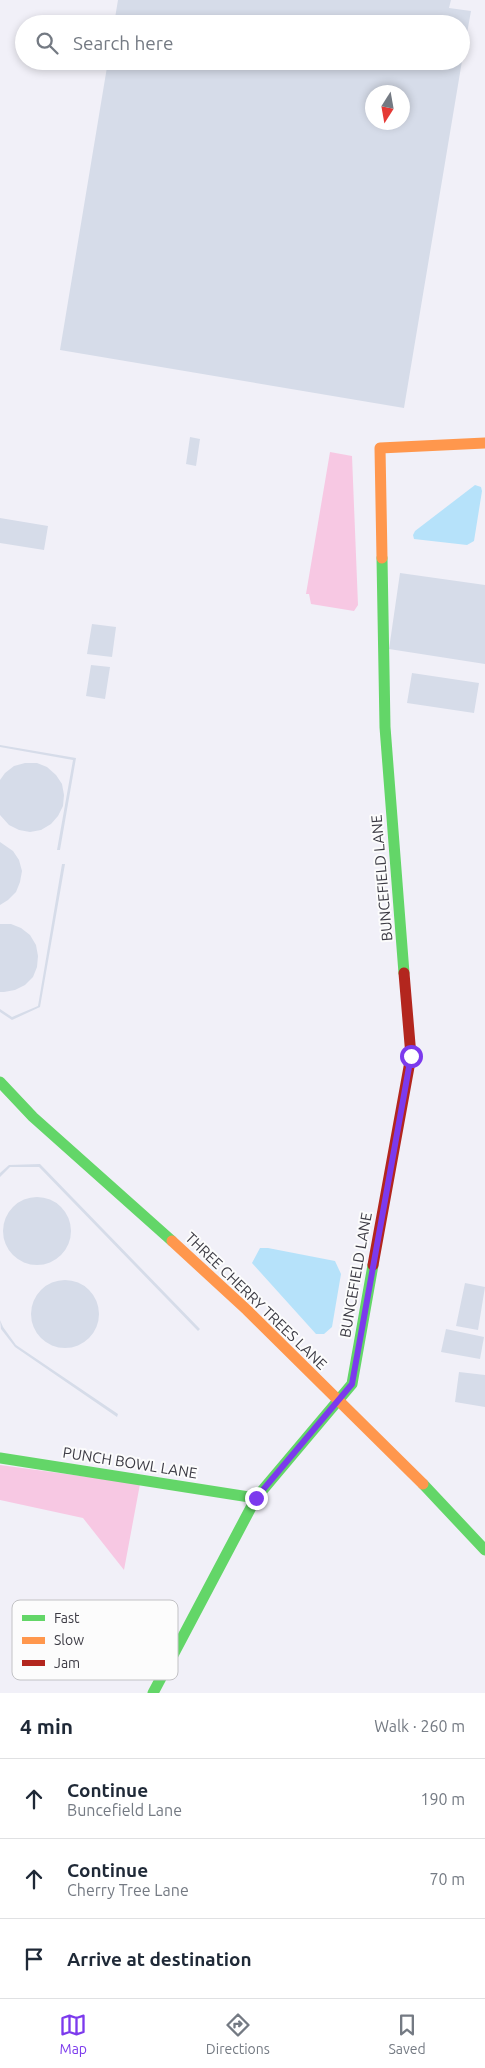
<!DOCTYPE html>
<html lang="en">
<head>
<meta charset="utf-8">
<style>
  :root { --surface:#fff; --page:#f6f6f7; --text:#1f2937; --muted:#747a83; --line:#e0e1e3; --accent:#7c3aed }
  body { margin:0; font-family:Ubuntu,sans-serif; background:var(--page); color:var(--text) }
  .compass { position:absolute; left:365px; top:85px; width:45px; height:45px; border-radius:50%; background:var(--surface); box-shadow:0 2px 8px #0003; rotate:191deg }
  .stop { position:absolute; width:15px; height:15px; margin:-11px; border:4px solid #7c3aed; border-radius:50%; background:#fff }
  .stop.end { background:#7c3aed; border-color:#fff; box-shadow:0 1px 5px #0008 }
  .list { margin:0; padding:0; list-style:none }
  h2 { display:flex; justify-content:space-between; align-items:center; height:65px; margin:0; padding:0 20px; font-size:21px }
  h2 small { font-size:16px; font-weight:400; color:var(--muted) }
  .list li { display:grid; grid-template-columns:32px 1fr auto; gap:15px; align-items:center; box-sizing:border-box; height:80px; padding:0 20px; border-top:1px solid var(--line) }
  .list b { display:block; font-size:19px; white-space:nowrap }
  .list p { margin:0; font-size:16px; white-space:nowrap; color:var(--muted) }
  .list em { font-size:16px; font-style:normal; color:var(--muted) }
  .icon { flex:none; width:28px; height:28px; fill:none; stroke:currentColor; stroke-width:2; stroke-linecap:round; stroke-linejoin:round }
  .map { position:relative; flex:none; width:485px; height:1693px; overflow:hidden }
  .search { position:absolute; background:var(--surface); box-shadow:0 2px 8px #0003; left:15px; right:15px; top:15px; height:55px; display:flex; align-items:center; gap:12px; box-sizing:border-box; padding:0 18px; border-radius:28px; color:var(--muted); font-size:19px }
  .sheet { height:305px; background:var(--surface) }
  nav { display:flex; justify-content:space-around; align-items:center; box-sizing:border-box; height:70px; border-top:1px solid var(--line); background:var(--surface); font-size:14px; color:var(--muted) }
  nav a { display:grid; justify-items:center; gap:2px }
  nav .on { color:var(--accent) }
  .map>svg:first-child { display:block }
  .green { fill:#f7c8e3 }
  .water { fill:#b6e2fa }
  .building { fill:#d6dce9; fill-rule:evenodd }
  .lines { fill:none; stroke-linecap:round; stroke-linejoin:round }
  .fast { stroke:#63d668; stroke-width:11 }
  .slow { stroke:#ff974d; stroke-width:11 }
  .jam { stroke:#b3261e; stroke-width:11 }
  .route { stroke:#7c3aed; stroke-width:6 }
  .labels { text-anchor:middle; stroke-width:4; stroke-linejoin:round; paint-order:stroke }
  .street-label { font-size:15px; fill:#3c3b44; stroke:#fcfcfc }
  .key { fill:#fcfcfc; stroke:#c2c2c5; stroke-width:1 }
  .key-label { font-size:14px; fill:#3c3b44 }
</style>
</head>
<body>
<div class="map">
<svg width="485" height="1693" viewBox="0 0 485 1693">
  <rect width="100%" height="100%" fill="#f1f0f8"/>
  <!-- green -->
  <path class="green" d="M 330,452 L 352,456 L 358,605 L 354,611 L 311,604 L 309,594 L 306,594 Z
    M 0,1465 L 140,1484 L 124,1570 L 83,1518 L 0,1500 Z"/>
  <!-- water -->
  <path class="water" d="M 475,485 L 481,487 L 482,491 L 474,541 L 467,545 L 414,539 L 413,535 L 415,531 Z
    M 260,1248 L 268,1248 L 335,1261 L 341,1274 L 332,1327 L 324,1334 L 316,1334 L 252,1263 Z"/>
  <!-- building -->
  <path class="building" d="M 118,0 L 451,0 L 449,8 L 471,11 L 462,61 L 461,24 L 114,24 Z
    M 108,61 L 462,61 L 404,408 L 60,350 ZM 372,92 L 402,92 L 402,122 L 372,122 Z
    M 190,437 L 200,439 L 196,466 L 186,464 Z
    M 0,518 L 48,526 L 44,550 L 0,543 Z
    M 400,573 L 485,585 L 485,664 L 389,649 Z
    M 92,624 L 116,627 L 112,657 L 87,654 Z
    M 91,665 L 110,667 L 105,699 L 86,696 Z
    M 412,673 L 479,683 L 474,713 L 407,703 Z
    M 0,745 L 76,758 L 60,850 L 57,850 L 73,760 L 0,747 Z
    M 25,763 L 37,763 L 47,767 L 56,775 L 62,784 L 64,795 L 63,806 L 58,816 L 51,824 L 41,830 L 30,832 L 19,830 L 9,825 L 0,815 L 0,780 L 5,773 L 14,766 Z
    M 0,842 L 13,851 L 19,860 L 22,871 L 20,882 L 16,892 L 8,900 L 0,905 Z
    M 62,864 L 65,864 L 40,1007 L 12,1020 L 0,1012 L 0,1009 L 12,1017 L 38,1006 Z
    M 0,924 L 11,924 L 21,928 L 30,935 L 36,945 L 38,956 L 37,967 L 33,977 L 25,985 L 15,990 L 4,992 L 0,992 Z
    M 40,1164 L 200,1329 L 198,1331 L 39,1167 L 10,1167 L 0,1177 L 0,1173 L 9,1165 Z
    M3 1231a34 34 0 1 1 68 0a34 34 0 1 1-68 0Z
    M31 1314a34 34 0 1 1 68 0a34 34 0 1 1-68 0Z
    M 465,1283 L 485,1287 L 478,1330 L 456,1326 Z
    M 0,1320 L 3,1327 L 16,1345 L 118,1414 L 117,1417 L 15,1347 L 1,1329 Z
    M 446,1329 L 484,1337 L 480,1359 L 441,1352 Z
    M 459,1372 L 485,1375 L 485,1407 L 455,1402 Z"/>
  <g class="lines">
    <!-- fast -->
    <path class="fast" d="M 382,558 L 385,727 L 404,973
      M 0,1082 L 33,1117 L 172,1241
      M 0,1458 L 256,1498
      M 423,1484 L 485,1550
      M 153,1693 L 256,1498 L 352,1384 L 373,1265"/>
    <!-- slow -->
    <path class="slow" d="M 382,558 L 380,448 L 485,443
      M 172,1241 L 247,1310 L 423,1484"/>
    <!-- jam -->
    <path class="jam" d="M 373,1265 L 411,1056 L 404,973"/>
  </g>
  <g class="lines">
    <!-- route -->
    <path class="route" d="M 256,1498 L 352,1384 L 411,1056"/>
  </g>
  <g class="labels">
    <!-- street labels -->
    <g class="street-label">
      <text transform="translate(382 878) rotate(-95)" y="5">BUNCEFIELD LANE</text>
      <text transform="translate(356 1275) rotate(-80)" y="5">BUNCEFIELD LANE</text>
      <text transform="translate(256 1301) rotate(44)" y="5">THREE CHERRY TREES LANE</text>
      <text transform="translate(130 1463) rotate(9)" y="5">PUNCH BOWL LANE</text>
    </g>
  </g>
  <!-- legend -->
  <rect x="12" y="1600" width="166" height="80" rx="8" class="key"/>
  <rect x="22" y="1615" width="23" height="6" fill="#63d668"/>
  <rect x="22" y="1637" width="23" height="7" fill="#ff974d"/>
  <rect x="22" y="1660" width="23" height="6" fill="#b3261e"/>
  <g class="key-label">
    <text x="54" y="1623">Fast</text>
    <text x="54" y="1645">Slow</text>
    <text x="54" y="1668">Jam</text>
  </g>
</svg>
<svg class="compass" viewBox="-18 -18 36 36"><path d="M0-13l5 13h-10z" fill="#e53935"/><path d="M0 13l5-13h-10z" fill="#747a83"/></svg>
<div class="stop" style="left:411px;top:1056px"></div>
<div class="stop end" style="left:256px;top:1498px"></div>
<div class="search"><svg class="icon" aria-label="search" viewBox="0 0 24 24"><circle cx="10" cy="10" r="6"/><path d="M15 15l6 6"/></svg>Search here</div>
</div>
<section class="sheet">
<h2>4 min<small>Walk · 260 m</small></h2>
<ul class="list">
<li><svg class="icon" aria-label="ahead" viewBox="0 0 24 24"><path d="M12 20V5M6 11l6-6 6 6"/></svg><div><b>Continue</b><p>Buncefield Lane</p></div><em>190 m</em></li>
<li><svg class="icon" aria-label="ahead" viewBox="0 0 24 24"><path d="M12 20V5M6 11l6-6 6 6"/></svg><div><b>Continue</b><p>Cherry Tree Lane</p></div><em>70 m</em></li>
<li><svg class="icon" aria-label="arrive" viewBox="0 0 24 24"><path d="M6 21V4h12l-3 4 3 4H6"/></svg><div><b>Arrive at destination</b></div></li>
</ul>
</section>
<nav>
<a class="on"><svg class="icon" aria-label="map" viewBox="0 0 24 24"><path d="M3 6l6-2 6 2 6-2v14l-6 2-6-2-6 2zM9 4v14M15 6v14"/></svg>Map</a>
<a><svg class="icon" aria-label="directions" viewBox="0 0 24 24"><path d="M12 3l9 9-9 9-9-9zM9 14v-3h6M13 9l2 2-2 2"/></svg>Directions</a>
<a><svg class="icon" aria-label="saved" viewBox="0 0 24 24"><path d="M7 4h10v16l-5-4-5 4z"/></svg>Saved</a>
</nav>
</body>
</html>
